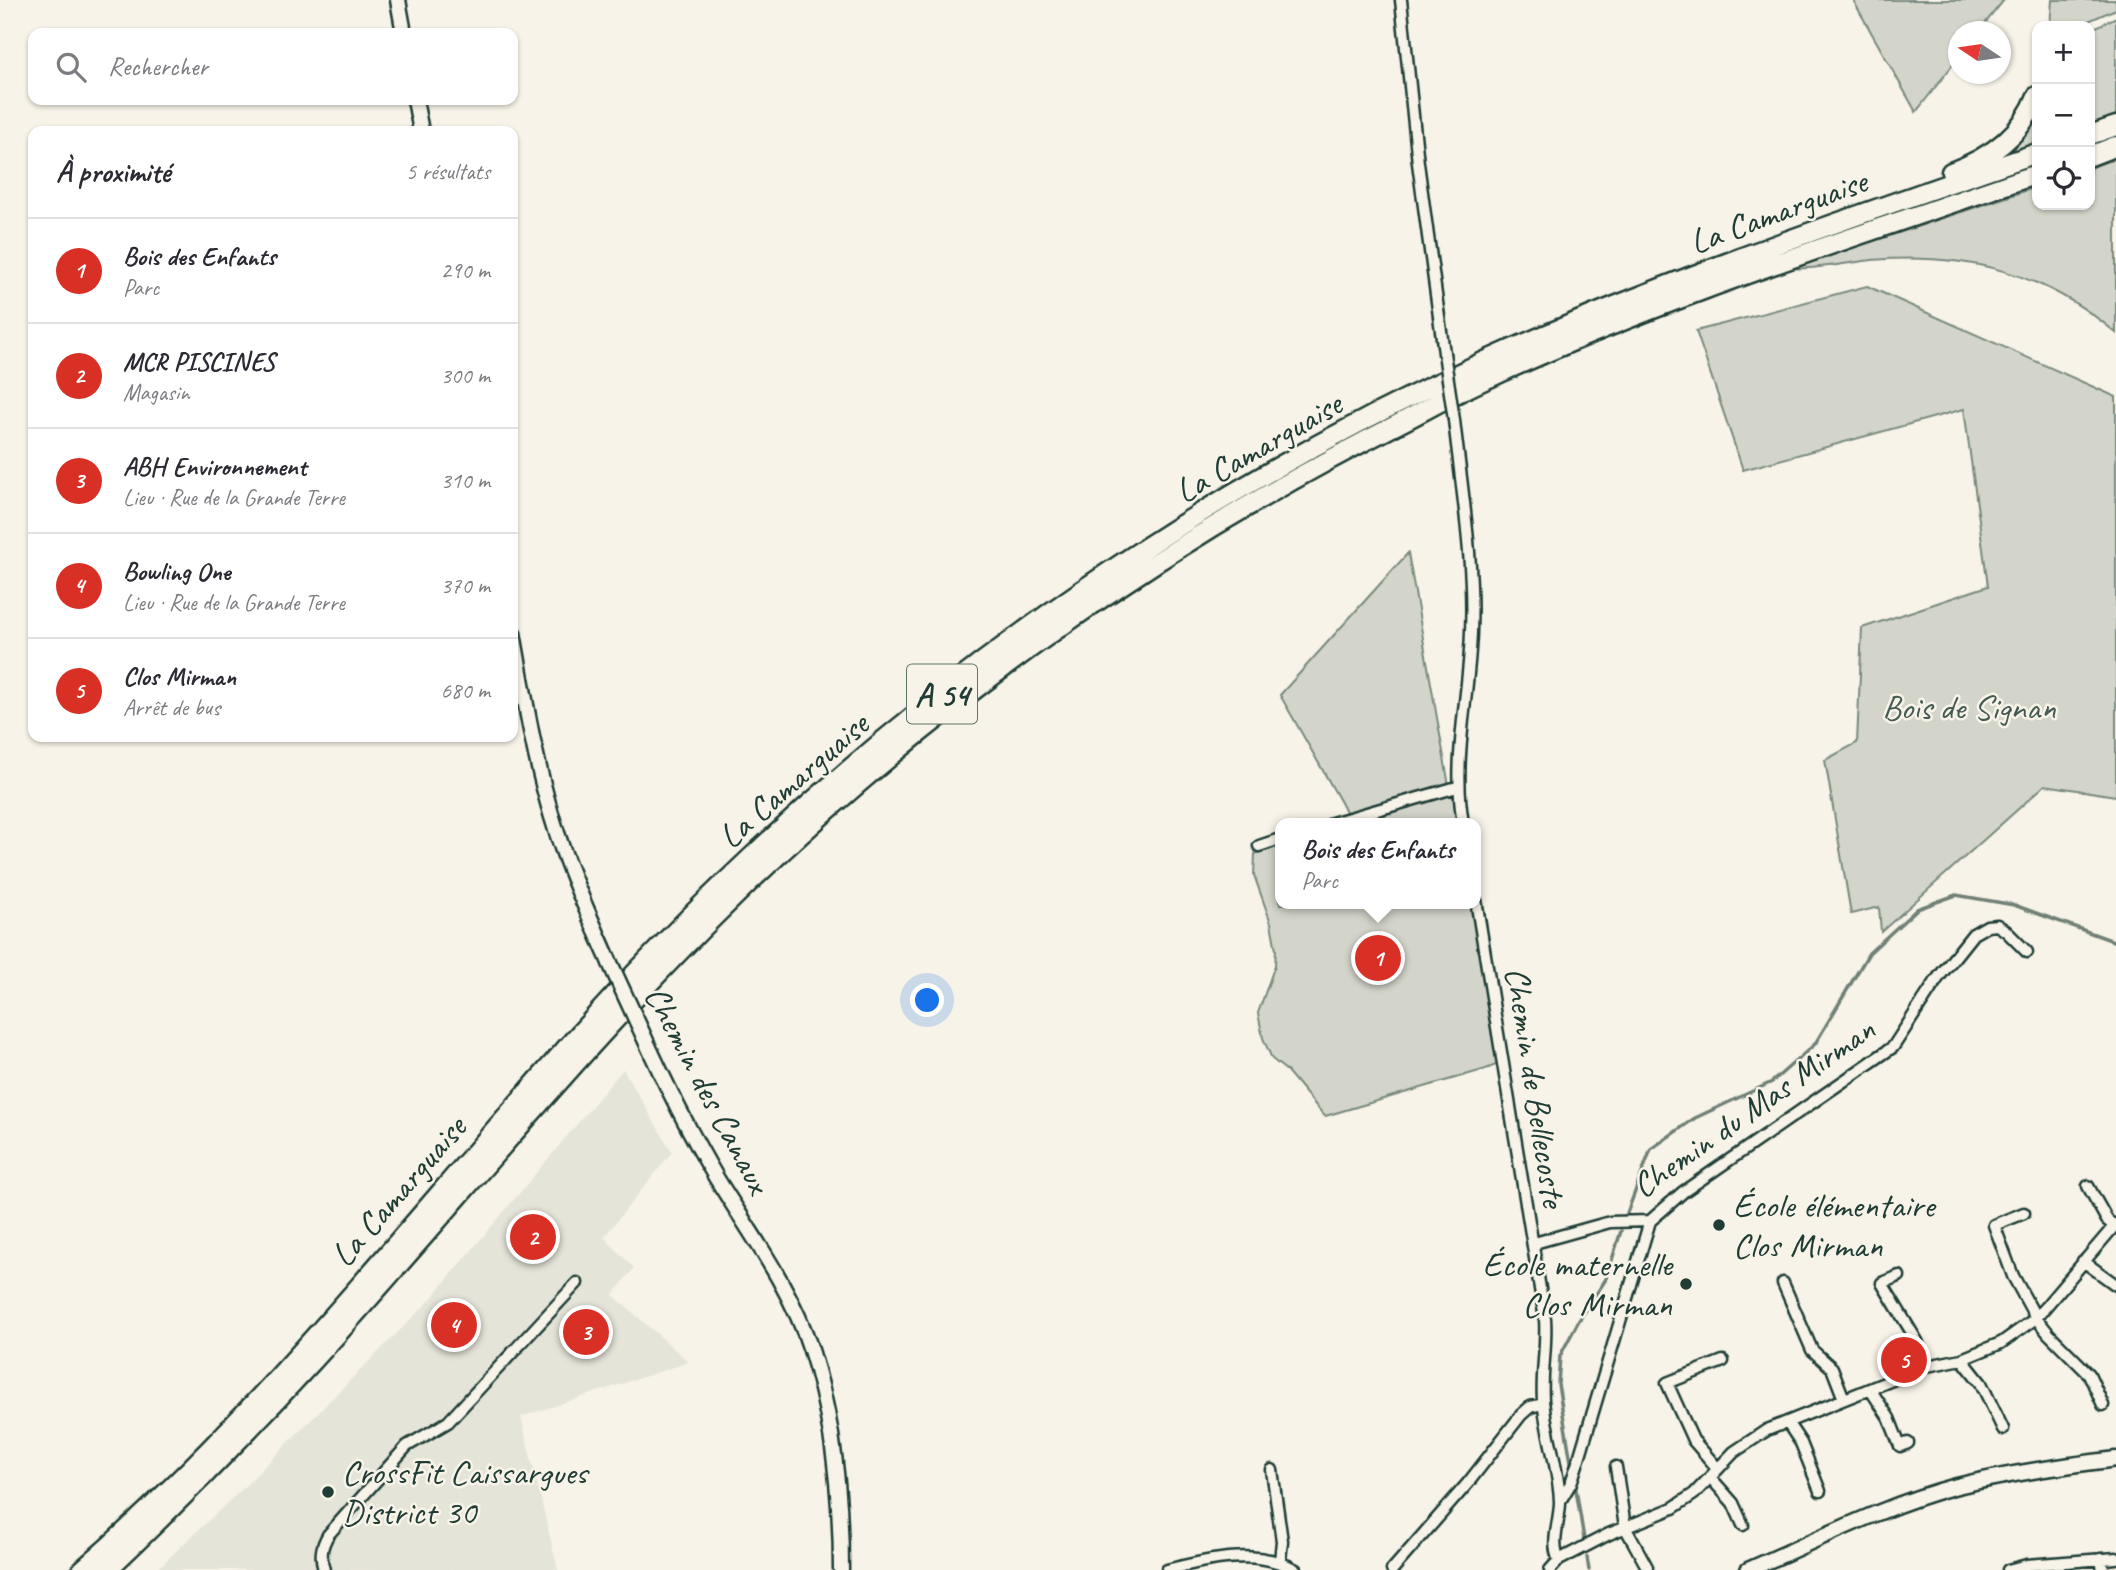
<!DOCTYPE html>
<html lang="fr">
<head>
<meta charset="utf-8">
<style>
  :root { --surface:#fff; --page:#f2f2f3; --text:#2b2b33; --muted:#7c7c81; --line:#e1e1e2; --accent:#d93025 }
  body { margin:0; font-family:Caveat,sans-serif; background:var(--page); color:var(--text) }
  .controls { position:absolute; right:21px; top:21px; display:grid; overflow:hidden; border-radius:14px; box-shadow:0 2px 5px #0004 }
  .controls button { width:63px; height:63px; display:grid; place-items:center; padding:0; border:0; border-bottom:2px solid var(--line); background:var(--surface); color:var(--text); font:35px sans-serif }
  .compass { position:absolute; left:1948px; top:21px; width:63px; height:63px; border-radius:50%; background:var(--surface); box-shadow:0 2px 5px #0004; rotate:283deg }
  .you { position:absolute; left:928px; top:1001px; width:24px; height:24px; margin:-18px; border:5px solid #fff; border-radius:50%; background:#1a73e8; box-shadow:0 0 0 10px #1a73e833 }
  .badge { display:grid; place-items:center; width:46px; height:46px; border-radius:50%; background:var(--accent); color:#fff; font-size:23px; font-weight:700 }
  .pin { position:absolute; translate:-50% -50%; border:4px solid #fff; box-shadow:0 2px 7px #0006 }
  .popup { position:absolute; left:1275px; top:818px; width:206px; height:91px; box-sizing:border-box; display:grid; place-content:center; border-radius:14px; background:var(--surface); filter:drop-shadow(0 2px 5px #0005); font-size:23px; white-space:nowrap; color:var(--muted) }
  .popup b { font-size:26px; color:var(--text) }
  .popup::after { content:''; position:absolute; left:50%; top:100%; margin-left:-14px; border:14px solid transparent; border-top-color:var(--surface) }
  .list { margin:0; padding:0; list-style:none }
  h2 { display:flex; justify-content:space-between; align-items:center; height:91px; margin:0; padding:0 28px; font-size:30px }
  h2 small { font-size:23px; font-weight:400; color:var(--muted) }
  .list li { display:grid; grid-template-columns:46px 1fr auto; gap:21px; align-items:center; box-sizing:border-box; height:105px; padding:0 28px; border-top:2px solid var(--line) }
  .list b { display:block; font-size:26px; white-space:nowrap }
  .list p { margin:0; font-size:23px; white-space:nowrap; color:var(--muted) }
  .list em { font-size:23px; font-style:normal; color:var(--muted) }
  .icon { flex:none; width:38px; height:38px; fill:none; stroke:currentColor; stroke-width:2; stroke-linecap:round; stroke-linejoin:round }
  .map { position:relative; flex:none; width:2116px; height:1570px; overflow:hidden }
  .search { position:absolute; background:var(--surface); box-shadow:0 2px 5px #0004; left:28px; top:28px; width:490px; height:77px; display:flex; align-items:center; gap:18px; box-sizing:border-box; padding:0 24px; border-radius:14px; color:var(--muted); font-size:26px }
  .panel { position:absolute; background:var(--surface); box-shadow:0 2px 5px #0004; left:28px; top:126px; width:490px; height:616px; border-radius:14px }
  .map>svg:first-child { display:block }
  .built { fill:#e5e4d9 }
  .green { fill:#d3d5ca; stroke:#79897f; stroke-width:2 }
  .lines { fill:none; stroke-linecap:round; stroke-linejoin:round }
  .stream { stroke:#6f8077; stroke-width:3.5 }
  .street-casing { stroke:#1f3d34; stroke-width:15 }
  .secondary-casing { stroke:#1f3d34; stroke-width:19 }
  .highway-casing { stroke:#1f3d34; stroke-width:23 }
  .street { stroke:#f7f3e8; stroke-width:10 }
  .secondary { stroke:#f7f3e8; stroke-width:14 }
  .highway { stroke:#f7f3e8; stroke-width:18 }
  .street-bridge-casing { stroke:#1f3d34; stroke-width:15; stroke-linecap:butt }
  .secondary-bridge-casing { stroke:#1f3d34; stroke-width:19; stroke-linecap:butt }
  .street-bridge { stroke:#f7f3e8; stroke-width:10 }
  .secondary-bridge { stroke:#f7f3e8; stroke-width:14 }
  .poi-dot { fill:#1f3d34; stroke:#f7f3e8; stroke-width:2.5 }
  .labels { text-anchor:middle; stroke-width:5; stroke-linejoin:round; paint-order:stroke }
  .shield { fill:#f7f3e8; stroke:#60746a; stroke-width:2 }
  .shield-label { font-size:33px; font-weight:bold; fill:#1f3d34 }
  .street-label { font-size:35px; fill:#1f3d34; stroke:#f7f3e8 }
  .park-label { font-size:35px; fill:#435b52; stroke:#f7f3e8 }
  .poi-label { font-size:35px; fill:#1f3d34; stroke:#f7f3e8; text-anchor:start }
</style>
</head>
<body>
<div class="map">
<svg width="2116" height="1570" viewBox="0 0 2116 1570">
  <rect width="100%" height="100%" fill="#f7f3e8"/>
  <filter id="ink" filterUnits="userSpaceOnUse"><feTurbulence type="fractalNoise" baseFrequency=".0143" numOctaves="2"/><feDisplacementMap in="SourceGraphic" scale="14" xChannelSelector="R" yChannelSelector="G"/><feConvolveMatrix kernelMatrix="1 2 1 2 8 2 1 2 1" color-interpolation-filters="sRGB"/></filter>
  <g filter="url(#ink)">
    <!-- built -->
    <path class="built" d="M 623,1069 L 672,1152 L 604,1237 L 634,1268 L 613,1295 L 689,1362 L 521,1417 L 558,1570 L 156,1570 L 242,1489 L 430,1300 Z"/>
    <!-- green -->
    <path class="green" d="M 1853,0 L 2004,0 L 1979,31 L 1958,32 L 1958,58 L 1916,112 Z
      M 2052,0 L 2116,0 L 2116,9 L 2077,26 L 2050,26 Z
      M 2116,17 L 2116,115 L 2090,125 L 2090,30 Z
      M 2037,108 L 2037,143 L 2003,155 L 2002,152 Z
      M 2116,158 L 2116,333 C 2043,271 1966,253 1872,260 C 1853,262 1807,271 1793,268 L 2037,187 L 2037,205 L 2090,205 L 2090,168 Z
      M 1867,286 L 2116,397 L 2116,796 L 2045,785 L 1881,932 L 1879,907 L 1851,914 L 1825,760 L 1857,743 L 1862,628 L 1988,586 L 1964,409 L 1743,470 L 1696,331 Z
      M 1408,553 L 1449,786 L 1347,813 L 1280,695 Z
      M 1452,791 L 1458,823 L 1352,823 Z
      M 1280,846 L 1280,904 L 1472,904 L 1499,1057 L 1496,1065 L 1486,1069 L 1325,1116 L 1322,1113 L 1287,1071 L 1272,1059 L 1263,1038 L 1258,1013 L 1275,965 L 1276,950 L 1271,923 L 1254,875 L 1255,854 Z"/>
    <g class="lines">
      <!-- stream -->
      <path class="stream" d="M 1627,1213 L 1651,1149 L 1695,1118 L 1772,1082 L 1815,1044 L 1869,953 L 1917,909 L 1956,895 L 2014,905 L 2116,942
        M 1572,1468 L 1558,1384 L 1560,1356 L 1578,1322 L 1606,1279 L 1621,1231
        M 1575,1483 L 1584,1539
        M 1587,1557 L 1589,1570"/>
      <!-- street casing -->
      <g class="street-casing">
        <path id="street" d="M 1401,0 L 1418,163 L 1444,353
          M 1454,420 C 1462,491 1474,561 1471,632 C 1469,696 1452,761 1463,823
          M 1332,823 L 1457,787
          M 1259,846 L 1280,839
          M 1476,900 L 1545,1319 C 1547,1346 1541,1373 1543,1400 C 1546,1434 1559,1468 1560,1502 C 1560,1521 1550,1543 1559,1560
          M 2088,1186 L 2107,1220 L 2114,1226
          M 2024,1213 L 1994,1225 L 2013,1276 L 2036,1318 L 2049,1334 L 2089,1374 L 2103,1405
          M 1534,1246 L 1538,1242 L 1610,1222 L 1650,1221 L 1683,1192 L 1893,1047 L 1938,978 L 1973,934 L 1987,926 L 1997,925 L 2006,931 L 2027,952
          M 2083,1261 L 2116,1285
          M 1899,1276 L 1882,1283 L 1917,1341 L 1927,1366
          M 1783,1283 L 1812,1350 L 1832,1368 L 1844,1399
          M 1962,1359 L 1981,1383 L 2003,1429
          M 1870,1389 L 1889,1418 L 1900,1446 L 1908,1443
          M 1787,1422 L 1801,1443 L 1820,1491
          M 1616,1467 L 1625,1527 L 1647,1567
          M 1718,1469 L 1693,1440 L 1667,1383 L 1723,1361
          M 1272,1470 L 1282,1541 L 1280,1561
          M 1710,1477 L 1733,1503 L 1743,1525
          M 1560,1501 L 1571,1483 L 1578,1462 L 1650,1221
          M 2101,1559 L 2103,1570
          M 324,1570 C 320,1556 321,1547 328,1535 L 407,1446 L 448,1422 L 577,1283
          M 1167,1570 C 1208,1559 1258,1548 1296,1570
          M 1392,1570 L 1468,1483 L 1521,1415 L 1530,1407 L 1543,1404
          M 1550,1570 L 1559,1560 L 1609,1534 L 1673,1508 L 1694,1494 L 1734,1452 L 1767,1430 L 1927,1366 L 1962,1359 L 2001,1343 L 2036,1318 L 2116,1224
          M 2008,1570 L 2027,1565 L 2116,1558"/>
      </g>
      <!-- secondary casing -->
      <g class="secondary-casing">
        <path id="secondary" d="M 398,0 L 404,33
          M 415,100 L 421,131
          M 513,633 C 524,694 534,757 552,817 C 567,868 589,915 610,963
          M 640,1028 C 663,1079 688,1130 717,1179 C 751,1234 791,1288 811,1350 C 834,1421 841,1497 841,1570
          M 1748,1570 C 1815,1541 1887,1504 1957,1486 C 2010,1473 2063,1466 2116,1459"/>
      </g>
      <!-- highway casing -->
      <g class="highway-casing">
        <path id="highway" d="M 2090,135 L 2116,126
          M 2090,156 L 2116,146
          M 1951,172 C 1990,158 2022,135 2037,96
          M 82,1570 C 319,1365 497,1102 722,885 C 942,672 1204,489 1483,362 C 1663,281 1850,218 2037,153
          M 107,1570 C 178,1503 246,1434 312,1362 C 452,1209 581,1046 730,901 C 927,708 1156,546 1402,422 C 1431,407 1459,391 1489,378 C 1666,296 1853,238 2037,174"/>
      </g>
      <!-- street -->
      <use href="#street" class="street"/>
      <!-- secondary -->
      <use href="#secondary" class="secondary"/>
      <!-- highway -->
      <use href="#highway" class="highway"/>
      <!-- street-bridge casing -->
      <g class="street-bridge-casing">
        <path id="street-bridge" d="M 1444,353 L 1454,420"/>
      </g>
      <!-- secondary-bridge casing -->
      <g class="secondary-bridge-casing">
        <path id="secondary-bridge" d="M 610,963 L 640,1028"/>
      </g>
      <!-- street-bridge -->
      <use href="#street-bridge" class="street-bridge"/>
      <!-- secondary-bridge -->
      <use href="#secondary-bridge" class="secondary-bridge"/>
    </g>
  </g>
  <!-- markers -->
  <g class="poi-dot">
    <circle cx="1719" cy="1225" r="7"/>
    <circle cx="1686" cy="1284" r="7"/>
    <circle cx="328" cy="1492" r="7"/>
  </g>
  <g class="labels">
    <!-- shield labels -->
    <rect class="shield" x="907" y="664.5" width="70" height="59" rx="5"/>
    <g class="shield-label">
      <text x="942" y="706">A 54</text>
    </g>
    <!-- street labels -->
    <g class="street-label">
      <text transform="translate(1778 211) rotate(-20)" y="12">La Camarguaise</text>
      <text transform="translate(1258 447) rotate(-30)" y="12">La Camarguaise</text>
      <text transform="translate(793 780) rotate(-41)" y="12">La Camarguaise</text>
      <text transform="translate(1536 1087) rotate(81)" y="12">Chemin de Bellecoste</text>
      <text transform="translate(708 1089) rotate(62)" y="12">Chemin des Canaux</text>
      <text transform="translate(1753 1107) rotate(-35)" y="12">Chemin du Mas Mirman</text>
      <text transform="translate(398 1191) rotate(-49)" y="12">La Camarguaise</text>
    </g>
    <!-- park labels -->
    <g class="park-label">
      <text x="1969" y="719">Bois de Signan</text>
    </g>
    <!-- poi labels -->
    <g class="poi-label">
      <text x="1733" y="1217">École élémentaire<tspan x="1733" dy="40">Clos Mirman</tspan></text>
      <text x="1672" y="1276" text-anchor="end">École maternelle<tspan x="1672" dy="40">Clos Mirman</tspan></text>
      <text x="342" y="1484">CrossFit Caissargues<tspan x="342" dy="40">District 30</tspan></text>
    </g>
  </g>
</svg>
<div class="controls">
<button>+</button>
<button>−</button>
<button><svg class="icon" aria-label="locate" viewBox="0 0 24 24"><circle cx="12" cy="12" r="6"/><path d="M12 2v4M12 18v4M2 12h4M18 12h4"/></svg></button>
</div>
<svg class="compass" viewBox="-18 -18 36 36"><path d="M0-13l5 13h-10z" fill="#e53935"/><path d="M0 13l5-13h-10z" fill="#7c7c81"/></svg>
<div class="you"></div>
<div class="pin badge" style="left:1378px;top:958px">1</div>
<div class="popup"><b>Bois des Enfants</b>Parc</div>
<div class="pin badge" style="left:533px;top:1237px">2</div>
<div class="pin badge" style="left:586px;top:1332px">3</div>
<div class="pin badge" style="left:454px;top:1325px">4</div>
<div class="pin badge" style="left:1904px;top:1360px">5</div>
<div class="search"><svg class="icon" aria-label="search" viewBox="0 0 24 24"><circle cx="10" cy="10" r="6"/><path d="M15 15l6 6"/></svg>Rechercher</div>
<section class="panel">
<h2>À proximité<small>5 résultats</small></h2>
<ul class="list">
<li><span class="badge">1</span><div><b>Bois des Enfants</b><p>Parc</p></div><em>290 m</em></li>
<li><span class="badge">2</span><div><b>MCR PISCINES</b><p>Magasin</p></div><em>300 m</em></li>
<li><span class="badge">3</span><div><b>ABH Environnement</b><p>Lieu · Rue de la Grande Terre</p></div><em>310 m</em></li>
<li><span class="badge">4</span><div><b>Bowling One</b><p>Lieu · Rue de la Grande Terre</p></div><em>370 m</em></li>
<li><span class="badge">5</span><div><b>Clos Mirman</b><p>Arrêt de bus</p></div><em>680 m</em></li>
</ul>
</section>
</div>
</body>
</html>
